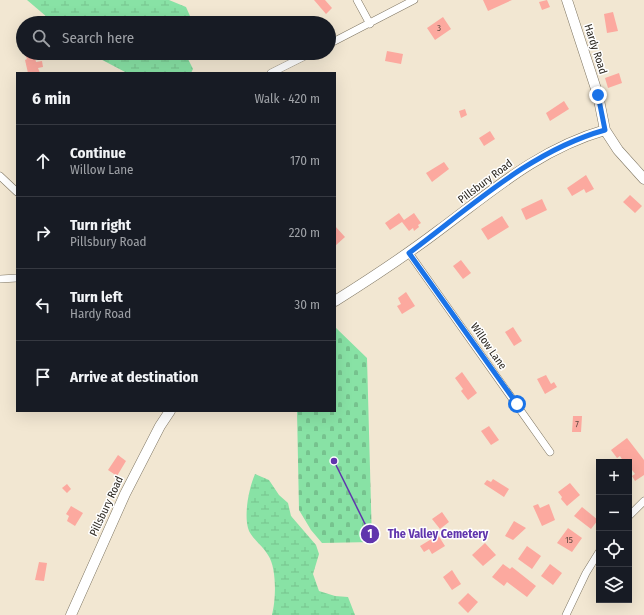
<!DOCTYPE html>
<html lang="en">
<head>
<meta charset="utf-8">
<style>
  :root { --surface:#171b24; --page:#20242c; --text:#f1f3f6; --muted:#9ea1a6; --line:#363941 }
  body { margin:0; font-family:"Fira Sans Condensed",sans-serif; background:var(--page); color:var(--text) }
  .controls { position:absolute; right:12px; bottom:12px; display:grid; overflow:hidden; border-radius:0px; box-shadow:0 4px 16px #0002 }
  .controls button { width:36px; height:36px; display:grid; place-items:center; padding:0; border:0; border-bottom:1px solid var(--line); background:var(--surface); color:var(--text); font:20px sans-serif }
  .stop { position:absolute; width:12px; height:12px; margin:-9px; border:3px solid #1a73e8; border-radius:50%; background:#fff }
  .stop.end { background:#1a73e8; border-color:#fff; box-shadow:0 1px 4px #0008 }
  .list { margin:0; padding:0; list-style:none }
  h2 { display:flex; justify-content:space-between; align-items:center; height:52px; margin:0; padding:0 16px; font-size:17px }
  h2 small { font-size:13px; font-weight:400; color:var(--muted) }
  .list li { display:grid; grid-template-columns:26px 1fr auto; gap:12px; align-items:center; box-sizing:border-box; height:72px; padding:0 16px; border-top:1px solid var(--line) }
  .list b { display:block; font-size:15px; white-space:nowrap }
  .list p { margin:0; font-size:13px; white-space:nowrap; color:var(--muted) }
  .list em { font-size:13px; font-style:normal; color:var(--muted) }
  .icon { flex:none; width:22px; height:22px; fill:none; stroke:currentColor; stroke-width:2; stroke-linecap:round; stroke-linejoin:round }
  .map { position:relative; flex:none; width:644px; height:615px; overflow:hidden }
  .search { position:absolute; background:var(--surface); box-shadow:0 4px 16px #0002; left:16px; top:16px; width:320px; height:44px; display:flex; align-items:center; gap:10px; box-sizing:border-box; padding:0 14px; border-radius:22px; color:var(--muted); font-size:15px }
  .panel { position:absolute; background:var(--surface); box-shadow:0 4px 16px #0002; left:16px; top:72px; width:320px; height:340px; border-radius:0px }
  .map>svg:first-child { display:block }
  .wetland { fill:url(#wetland-marsh) }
  .cemetery { fill:url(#cemetery-stones) }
  .building { fill:#fca99f }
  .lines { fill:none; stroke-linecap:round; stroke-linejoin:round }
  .street-casing { stroke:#7e7562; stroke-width:8 }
  .secondary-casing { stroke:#7e7562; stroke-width:11 }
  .street { stroke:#fff; stroke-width:7 }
  .secondary { stroke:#fff; stroke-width:10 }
  .route { stroke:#1a73e8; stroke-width:5 }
  .labels { text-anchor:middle; stroke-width:3; stroke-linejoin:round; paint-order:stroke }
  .number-label { font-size:9px; fill:#5f4840 }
  .street-label { font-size:11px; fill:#2b2720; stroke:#fff }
  .leader { fill:none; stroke:#6035ad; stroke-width:1.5 }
  .callout-dot { fill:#6035ad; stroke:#fff; stroke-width:1.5 }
  .mark-label { font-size:12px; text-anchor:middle; font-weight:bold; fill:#fff }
  .callout-label { font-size:12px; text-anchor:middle; font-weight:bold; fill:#6035ad; stroke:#fff; stroke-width:3; stroke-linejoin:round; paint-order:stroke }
</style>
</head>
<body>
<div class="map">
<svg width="644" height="615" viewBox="0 0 644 615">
  <defs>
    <pattern id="wetland-marsh" width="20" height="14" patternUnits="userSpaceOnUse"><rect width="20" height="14" fill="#88e2a5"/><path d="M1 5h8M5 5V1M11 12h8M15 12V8" fill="none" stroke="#76c28e"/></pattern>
    <pattern id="cemetery-stones" width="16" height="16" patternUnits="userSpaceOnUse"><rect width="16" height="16" fill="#88e2a5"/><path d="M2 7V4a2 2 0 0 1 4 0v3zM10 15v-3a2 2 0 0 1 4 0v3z" fill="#76c28e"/></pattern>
  </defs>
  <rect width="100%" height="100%" fill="#f2e7d2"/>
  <!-- wetland -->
  <path class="wetland" d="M 27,0 L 169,0 L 186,7 L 190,16 L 189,23 L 54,23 Z
    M 89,53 L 185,53 L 193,69 L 191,73 L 127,73 Z
    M 255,474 L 269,480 L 279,495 L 288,503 L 291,516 L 316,545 L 319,554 L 313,574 L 319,591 L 335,596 L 348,597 L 355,615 L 272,615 C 276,600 277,568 268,555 C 263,546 250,537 248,528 C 244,513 249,488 255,474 Z"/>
  <!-- cemetery -->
  <path class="cemetery" d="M 335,327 L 367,358 L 372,542 L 322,543 L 311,530 L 299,510 L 297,411 L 335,411 Z"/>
  <!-- building -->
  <path class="building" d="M 314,0 L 325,0 L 332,8 L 326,14 Z
    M 483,0 L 512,0 L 488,11 Z
    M 547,0 L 550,7 L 542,10 L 539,2 Z
    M 613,12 L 618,31 L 607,33 L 604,14 Z
    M 443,17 L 451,29 L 435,40 L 427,28 Z
    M 387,51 L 403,54 L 401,64 L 385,61 Z
    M 34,53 L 36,62 L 42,61 L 43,67 L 38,68 L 40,73 L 28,73 L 25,60 L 27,59 L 25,54 Z
    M 619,73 L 622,83 L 608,88 L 605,78 Z
    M 564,101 L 569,109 L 550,121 L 546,113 Z
    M 465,109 L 467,115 L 461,118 L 459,111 Z
    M 490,131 L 495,139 L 484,146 L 479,138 Z
    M 444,162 L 449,169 L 432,182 L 426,173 Z
    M 586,175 L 594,189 L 586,193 L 584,189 L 572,196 L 567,188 Z
    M 630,195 L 642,206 L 635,213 L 623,202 Z
    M 542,199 L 547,210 L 526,220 L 521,209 Z
    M 399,213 L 404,220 L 414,213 L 421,223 L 418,225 L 419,227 L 414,231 L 413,228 L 409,231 L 402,222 L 390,230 L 385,223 Z
    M 502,216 L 509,227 L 488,240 L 481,229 Z
    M 335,226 L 345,237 L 335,246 Z
    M 461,260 L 471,273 L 463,279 L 453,266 Z
    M 406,292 L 415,306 L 402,314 L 397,306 L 401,304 L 398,298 Z
    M 513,327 L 522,341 L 514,346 L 505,332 Z
    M 462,372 L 477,393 L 468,400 L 461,391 L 463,389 L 455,378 Z
    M 546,375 L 551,384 L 554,382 L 557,387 L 545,394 L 537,379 Z
    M 573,416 L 582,416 L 581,432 L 572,432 Z
    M 489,426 L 499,440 L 491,445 L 481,431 Z
    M 627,438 L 644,460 L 644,475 L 635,481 L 632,476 L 635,474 L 629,466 L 629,462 L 623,461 L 620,456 L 617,458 L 611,450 Z
    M 118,455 L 126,461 L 117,476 L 108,470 Z
    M 493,479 L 509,489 L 504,497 L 484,484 L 487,480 L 491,482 Z
    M 570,483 L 580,495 L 567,506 L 561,499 L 562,497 L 558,492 Z
    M 67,484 L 71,489 L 67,493 L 62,488 Z
    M 538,504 L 540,508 L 549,504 L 555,520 L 542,526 L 533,506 Z
    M 71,506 L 83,513 L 75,526 L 67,521 L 69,516 L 66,514 Z
    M 582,507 L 598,520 L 591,529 L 574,516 Z
    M 442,512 L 449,522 L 440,529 L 432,519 Z
    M 514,521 L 526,528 L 513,540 L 505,536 Z
    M 568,528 L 582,538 L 572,552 L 557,543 Z
    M 438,535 L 445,546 L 432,554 L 429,549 L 424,552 L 420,546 Z
    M 485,543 L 496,555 L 483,566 L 472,555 Z
    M 527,546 L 541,556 L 532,569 L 518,559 Z
    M 39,562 L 47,563 L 44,581 L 35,580 Z
    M 503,564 L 510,569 L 512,567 L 536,586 L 527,597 L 507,582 L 504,586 L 492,577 Z
    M 550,564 L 562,573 L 553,585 L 541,576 Z
    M 452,570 L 461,584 L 452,590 L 443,577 Z
    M 468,593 L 478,602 L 468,613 L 458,603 Z"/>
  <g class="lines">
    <!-- street casing -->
    <g class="street-casing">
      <path id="street" d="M 357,0 L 370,24
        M 329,44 L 414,0
        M 271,73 L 311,53
        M 0,176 L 17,192
        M 409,253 L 550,452
        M 0,279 L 17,278
        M 629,516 L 644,501
        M 566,615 L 586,573 L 599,552"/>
    </g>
    <!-- secondary casing -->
    <g class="secondary-casing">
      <path id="secondary" d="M 567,0 L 598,95 L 605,130 L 618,150 L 644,179
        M 335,301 C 370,279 405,256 438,231 C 492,191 539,149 605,130
        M 71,615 L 125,494 L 160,426 L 170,411"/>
    </g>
    <!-- street -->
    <use href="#street" class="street"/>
    <!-- secondary -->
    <use href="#secondary" class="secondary"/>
  </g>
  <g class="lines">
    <!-- route -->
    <path class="route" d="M 517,404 L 409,253 C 471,207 530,151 605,130 L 598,95"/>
  </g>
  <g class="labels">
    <!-- number labels -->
    <g class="number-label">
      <text x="439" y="31">3</text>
      <text x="577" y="427">7</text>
      <text x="569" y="543">15</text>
    </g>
    <!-- street labels -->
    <g class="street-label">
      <text transform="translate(596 49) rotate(72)" y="4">Hardy Road</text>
      <text transform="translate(485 181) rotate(-37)" y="4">Pillsbury Road</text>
      <text transform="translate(489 346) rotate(55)" y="4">Willow Lane</text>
      <text transform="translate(106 506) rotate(-65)" y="4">Pillsbury Road</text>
    </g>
  </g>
  <!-- callouts -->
  <path class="leader" d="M334 461L370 534"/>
  <g class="callout-dot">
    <circle cx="334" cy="461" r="4"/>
    <circle cx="370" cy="534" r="10"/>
  </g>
  <g class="mark-label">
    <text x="370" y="538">1</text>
  </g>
  <g class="callout-label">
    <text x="438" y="538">The Valley Cemetery</text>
  </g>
</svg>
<div class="controls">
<button>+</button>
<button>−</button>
<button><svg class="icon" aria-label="locate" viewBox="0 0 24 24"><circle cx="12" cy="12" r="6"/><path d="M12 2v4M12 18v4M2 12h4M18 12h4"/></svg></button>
<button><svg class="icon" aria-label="layers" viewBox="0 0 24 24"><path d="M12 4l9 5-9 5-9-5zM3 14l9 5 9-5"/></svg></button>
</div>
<div class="stop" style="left:517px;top:404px"></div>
<div class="stop end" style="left:598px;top:95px"></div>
<div class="search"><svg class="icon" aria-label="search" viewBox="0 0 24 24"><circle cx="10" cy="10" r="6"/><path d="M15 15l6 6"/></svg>Search here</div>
<section class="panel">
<h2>6 min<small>Walk · 420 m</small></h2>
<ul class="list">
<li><svg class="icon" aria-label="ahead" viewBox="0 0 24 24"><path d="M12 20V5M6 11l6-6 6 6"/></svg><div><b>Continue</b><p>Willow Lane</p></div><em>170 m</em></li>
<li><svg class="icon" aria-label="right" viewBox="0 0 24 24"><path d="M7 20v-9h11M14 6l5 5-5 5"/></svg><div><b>Turn right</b><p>Pillsbury Road</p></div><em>220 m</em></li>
<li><svg class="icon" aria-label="left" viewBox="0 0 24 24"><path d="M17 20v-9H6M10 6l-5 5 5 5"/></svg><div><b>Turn left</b><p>Hardy Road</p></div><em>30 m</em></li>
<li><svg class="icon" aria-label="arrive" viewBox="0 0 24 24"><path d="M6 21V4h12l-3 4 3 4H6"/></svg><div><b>Arrive at destination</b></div></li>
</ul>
</section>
</div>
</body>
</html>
